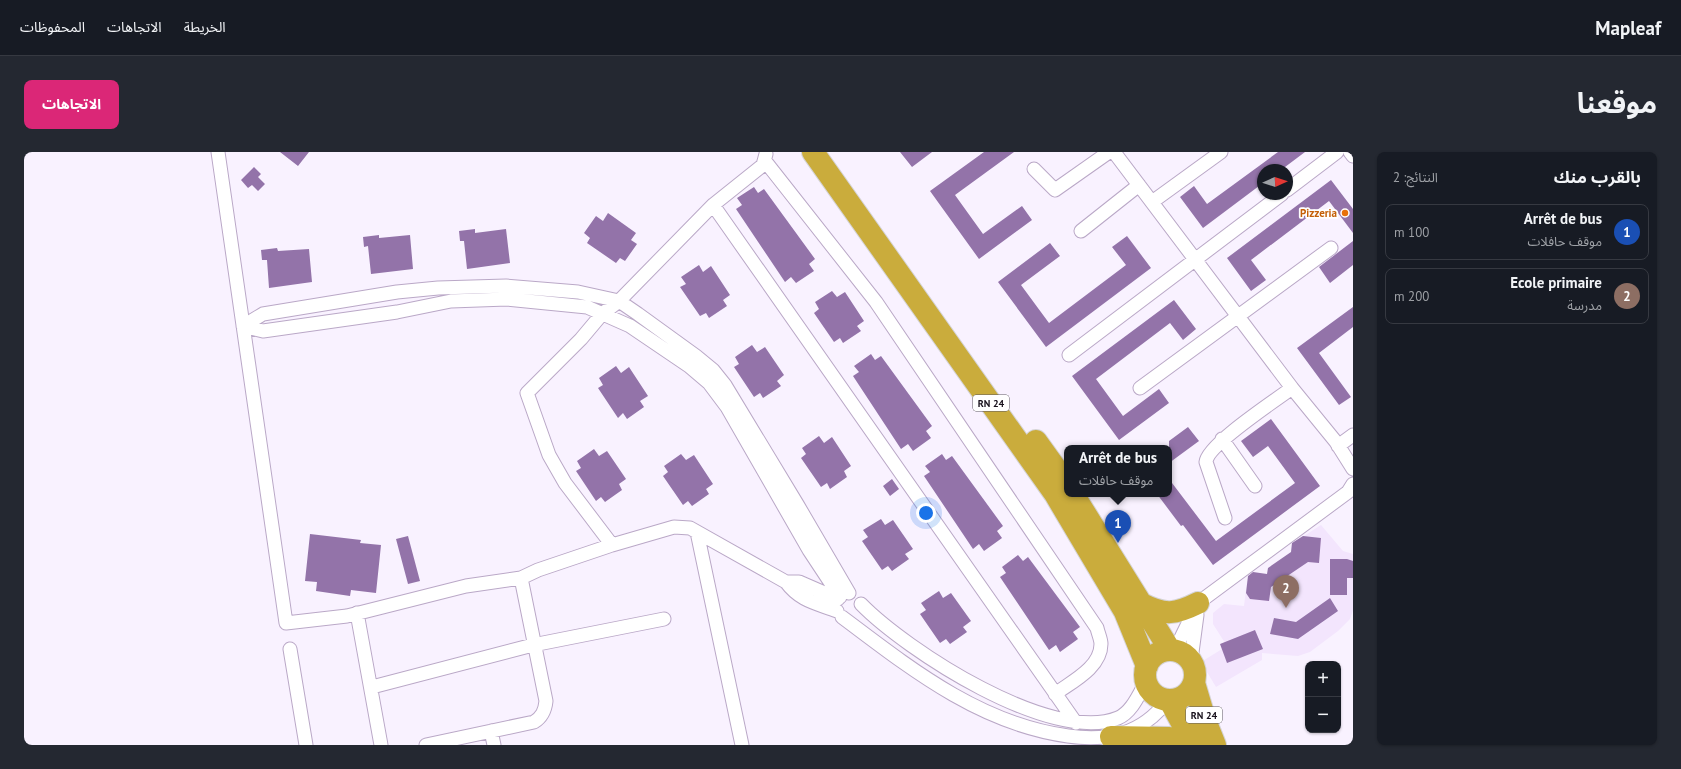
<!DOCTYPE html>
<html lang="ar">
<head>
<meta charset="utf-8">
<style>
  :root { --surface:#171b24; --page:#242831; --text:#f1f3f6; --muted:#9ea1a6; --line:#363941; --accent:#db2777 }
  body { margin:0; font-family:"PT Sans","Noto Sans Arabic",sans-serif; background:var(--page); color:var(--text); direction:rtl }
  .controls { position:absolute; right:12px; bottom:12px; display:grid; overflow:hidden; border-radius:8px; box-shadow:0 1px 3px #0004 }
  .controls button { width:36px; height:36px; display:grid; place-items:center; padding:0; border:0; border-bottom:1px solid var(--line); background:var(--surface); color:var(--text); font:20px sans-serif }
  .compass { position:absolute; left:1233px; top:12px; width:36px; height:36px; border-radius:50%; background:var(--surface); box-shadow:0 1px 3px #0004; rotate:87deg }
  .you { position:absolute; left:902px; top:361px; width:14px; height:14px; margin:-10px; border:3px solid #fff; border-radius:50%; background:#1a73e8; box-shadow:0 0 0 6px #1a73e833 }
  .badge { display:grid; place-items:center; width:26px; height:26px; border-radius:50%; background:var(--accent); color:#fff; font-size:13px; font-weight:700 }
  .pin { position:absolute; translate:-50% -33px; filter:drop-shadow(0 1px 2px #0008) }
  .pin::after { content:''; position:absolute; top:21px; width:14px; height:12px; background:inherit; clip-path:polygon(0 0,100% 0,50% 100%) }
  .popup { position:absolute; left:1040px; top:293px; width:108px; height:52px; box-sizing:border-box; display:grid; place-content:center; border-radius:8px; background:var(--surface); filter:drop-shadow(0 1px 3px #0005); font-size:13px; white-space:nowrap; color:var(--muted) }
  .popup b { font-size:15px; color:var(--text) }
  .popup::after { content:''; position:absolute; left:50%; top:100%; margin-left:-8px; border:8px solid transparent; border-top-color:var(--surface) }
  .list { margin:0; padding:0; list-style:none }
  h2 { display:flex; justify-content:space-between; align-items:center; height:52px; margin:0; padding:0 16px; font-size:17px }
  h2 small { font-size:13px; font-weight:400; color:var(--muted) }
  .list li { display:grid; grid-template-columns:26px 1fr auto; gap:12px; align-items:center; box-sizing:border-box; height:56px; margin:0 8px 8px; padding:0 8px; border:1px solid var(--line); border-radius:8px }
  .list b { display:block; font-size:15px; white-space:nowrap }
  .list p { margin:0; font-size:13px; white-space:nowrap; color:var(--muted) }
  .list em { font-size:13px; font-style:normal; color:var(--muted) }
  .map { position:relative; flex:none; width:1329px; height:593px; overflow:hidden; direction:ltr; border-radius:8px }
  header { display:flex; align-items:center; gap:24px; box-sizing:border-box; height:56px; padding:0 20px; background:var(--surface); border-bottom:1px solid var(--line) }
  header strong { font-size:19px }
  nav { display:flex; gap:22px; margin-inline-start:auto; font-size:14px }
  .intro { display:flex; align-items:center; justify-content:space-between; box-sizing:border-box; height:96px; padding:0 24px }
  h1 { margin:0; font-size:28px }
  .button { padding:10px 18px; border-radius:8px; background:var(--accent); color:#fff; font-size:14px; font-weight:700 }
  main { display:flex; gap:24px; padding:0 24px }
  aside { flex:1; background:var(--surface); border-radius:8px; box-shadow:0 1px 3px #0004 }
  .map>svg:first-child { display:block }
  .built { fill:#f3e5fd }
  .building { fill:#9373a9 }
  .lines { fill:none; stroke-linecap:round; stroke-linejoin:round }
  .minor-casing { stroke:#baa8c7; stroke-width:15 }
  .trunk-casing { stroke:#d5d4d6; stroke-width:24 }
  .minor { stroke:#fff; stroke-width:13 }
  .trunk { stroke:#caac3c; stroke-width:22 }
  .food-dot { fill:#e8710a; stroke:#fff; stroke-width:1.5 }
  .labels { text-anchor:middle; stroke-width:3.5; stroke-linejoin:round; paint-order:stroke }
  .shield { fill:#fff; stroke:#5d585f; stroke-width:1 }
  .shield-label { font-size:10px; font-weight:bold; fill:#17101b }
  .food-label { font-size:11px; font-weight:bold; fill:#c56008; stroke:#fff; text-anchor:end }
</style>
</head>
<body>
<header>
<strong>Mapleaf</strong>
<nav><a>الخريطة</a><a>الاتجاهات</a><a>المحفوظات</a></nav>
</header>
<div class="intro"><h1>موقعنا</h1><a class="button">الاتجاهات</a></div>
<main>
<aside>
<h2>بالقرب منك<small>النتائج: 2</small></h2>
<ul class="list">
<li><span class="badge" style="background:#1a4fb4">1</span><div><b>Arrêt de bus</b><p>موقف حافلات</p></div><em>100 m</em></li>
<li><span class="badge" style="background:#8d6e63">2</span><div><b>Ecole primaire</b><p>مدرسة</p></div><em>200 m</em></li>
</ul>
</aside>
<div class="map">
<svg width="1329" height="593" viewBox="0 0 1329 593">
  <rect width="100%" height="100%" fill="#f9f2ff"/>
  <!-- built -->
  <path class="built" d="M 1297,373 L 1319,399 L 1329,402 L 1329,458 L 1326,467 L 1314,479 L 1286,500 L 1274,504 L 1238,501 L 1238,508 L 1192,535 L 1177,510 L 1203,494 L 1189,472 L 1189,461 L 1200,452 L 1220,454 L 1223,429 L 1245,430 L 1268,410 L 1269,391 Z"/>
  <!-- building -->
  <path class="building" d="M 256,0 L 285,0 L 274,14 Z
    M 876,0 L 908,0 L 888,15 Z
    M 960,0 L 990,0 L 931,43 L 959,82 L 998,54 L 1008,68 L 955,107 L 906,39 Z
    M 1254,0 L 1281,0 L 1257,18 L 1239,18 L 1239,31 L 1179,76 L 1156,45 L 1170,34 L 1183,52 Z
    M 230,15 L 237,22 L 234,25 L 241,32 L 234,39 L 228,33 L 224,36 L 217,28 Z
    M 1307,28 L 1329,57 L 1329,81 L 1305,49 L 1227,108 L 1242,128 L 1227,139 L 1203,106 Z
    M 730,35 L 734,41 L 740,37 L 791,107 L 785,112 L 790,119 L 772,131 L 767,125 L 761,130 L 712,57 L 718,53 L 713,46 Z
    M 584,61 L 612,81 L 607,88 L 613,92 L 601,109 L 596,106 L 592,111 L 563,91 L 566,86 L 560,81 L 572,64 L 579,69 Z
    M 451,77 L 451,81 L 482,77 L 486,111 L 443,117 L 440,89 L 436,89 L 435,79 Z
    M 355,83 L 355,86 L 386,83 L 389,117 L 347,122 L 344,94 L 340,95 L 339,85 Z
    M 1103,84 L 1127,116 L 1022,195 L 974,130 L 1026,91 L 1036,104 L 997,133 L 1025,171 L 1102,113 L 1088,95 Z
    M 1329,89 L 1329,113 L 1306,131 L 1295,115 Z
    M 253,96 L 254,99 L 285,97 L 288,130 L 245,136 L 243,108 L 238,108 L 237,98 Z
    M 675,113 L 679,120 L 687,114 L 706,143 L 699,148 L 703,154 L 685,166 L 682,161 L 676,164 L 656,135 L 662,132 L 657,125 Z
    M 808,139 L 813,145 L 821,140 L 840,169 L 833,174 L 837,179 L 819,191 L 816,186 L 810,190 L 790,161 L 795,157 L 791,150 Z
    M 1150,148 L 1172,177 L 1159,188 L 1146,171 L 1072,227 L 1099,264 L 1135,237 L 1145,251 L 1095,288 L 1048,224 Z
    M 1329,155 L 1329,175 L 1295,201 L 1327,245 L 1315,253 L 1273,196 Z
    M 728,193 L 733,200 L 741,195 L 760,223 L 753,229 L 757,234 L 739,246 L 736,241 L 730,245 L 710,215 L 715,212 L 711,205 Z
    M 847,202 L 851,208 L 857,204 L 908,274 L 902,279 L 907,286 L 889,299 L 884,292 L 877,297 L 829,224 L 835,220 L 830,214 Z
    M 592,214 L 597,221 L 605,215 L 624,244 L 616,249 L 620,255 L 603,267 L 599,261 L 594,266 L 574,236 L 579,233 L 575,226 Z
    M 1247,267 L 1296,334 L 1189,413 L 1159,373 L 1157,374 L 1133,342 L 1145,342 L 1145,327 L 1192,389 L 1271,331 L 1244,294 L 1229,305 L 1217,289 Z
    M 1164,275 L 1175,289 L 1145,311 L 1145,289 Z
    M 795,284 L 800,291 L 808,285 L 827,314 L 820,319 L 823,325 L 806,337 L 803,331 L 797,335 L 777,306 L 782,302 L 778,296 Z
    M 570,297 L 575,304 L 583,299 L 602,327 L 595,332 L 598,338 L 581,350 L 577,345 L 572,349 L 552,319 L 557,316 L 553,309 Z
    M 657,302 L 662,308 L 670,303 L 689,332 L 682,337 L 685,342 L 668,354 L 664,349 L 659,353 L 639,324 L 644,320 L 640,314 Z
    M 918,302 L 922,308 L 928,304 L 979,374 L 973,379 L 978,386 L 960,399 L 955,392 L 949,397 L 900,324 L 906,320 L 901,314 Z
    M 868,327 L 875,337 L 866,344 L 859,334 Z
    M 857,367 L 861,373 L 869,368 L 889,397 L 881,402 L 885,407 L 868,419 L 864,414 L 858,418 L 838,389 L 844,385 L 839,378 Z
    M 286,382 L 337,388 L 336,391 L 357,393 L 352,441 L 327,438 L 326,444 L 292,439 L 293,430 L 281,429 Z
    M 384,384 L 396,429 L 384,432 L 372,387 Z
    M 1279,384 L 1297,386 L 1295,411 L 1284,410 L 1247,435 L 1245,449 L 1226,447 L 1222,441 L 1224,424 L 1229,420 L 1243,422 L 1244,416 L 1267,400 L 1268,391 Z
    M 994,403 L 999,409 L 1004,405 L 1056,475 L 1049,480 L 1054,487 L 1036,500 L 1032,493 L 1025,498 L 976,425 L 982,421 L 978,415 Z
    M 1306,407 L 1323,407 L 1329,409 L 1329,426 L 1323,426 L 1323,443 L 1306,443 Z
    M 915,439 L 919,446 L 927,441 L 947,469 L 939,475 L 943,480 L 926,492 L 922,487 L 916,491 L 896,462 L 902,458 L 897,451 Z
    M 1306,446 L 1314,459 L 1274,487 L 1246,482 L 1250,466 L 1272,470 Z
    M 1231,478 L 1239,497 L 1203,511 L 1196,492 Z"/>
  <g class="lines">
    <!-- minor casing -->
    <g class="minor-casing">
      <path id="minor" d="M 194,0 L 262,471 L 323,464 L 442,434 L 497,426
        M 1090,0 L 1268,236 L 1312,290 L 1329,317
        M 1326,0 L 1329,4
        M 741,9 L 852,150 L 1073,476 C 1074,481 1077,487 1077,492 C 1077,516 1047,530 1031,542
        M 1010,17 L 1031,38 L 1085,0
        M 1263,38 L 1313,0
        M 1128,50 L 1197,0
        M 689,53 L 1052,571
        M 1057,79 L 1115,33
        M 1045,203 L 1258,42
        M 1116,236 L 1307,96
        M 1198,287 L 1231,334
        M 1314,294 L 1329,283
        M 1201,366 L 1182,310 C 1183,293 1252,248 1268,236
        M 673,380 L 718,593
        M 588,393 L 541,331 L 525,303 L 503,241 L 557,187 L 578,162 L 595,149 L 689,53 L 739,13 L 742,2
        M 762,430 L 775,430 L 814,447
        M 816,445 L 785,398 L 703,255 L 685,231 L 665,214 L 606,174 L 563,155 L 483,147 L 427,149 L 373,160 L 239,179 L 219,174 L 239,162 L 373,140 L 414,136 L 482,134 L 554,140 L 595,149 L 614,162 L 672,204 L 689,218 L 701,233 L 773,352 L 825,441
        M 837,452 C 882,498 1028,593 1094,566 C 1108,560 1115,542 1122,530
        M 333,461 L 357,593
        M 818,465 C 887,517 956,572 1044,584 C 1084,590 1118,582 1143,549
        M 266,497 L 282,593
        M 1149,498 L 1153,494 L 1174,451 L 1324,340 L 1329,332
        M 1167,508 L 1173,463
        M 348,535 L 509,493 L 640,467
        M 467,579 L 470,593
        M 402,593 L 510,570 C 518,565 521,559 522,549 L 497,426 L 514,418 L 588,393 L 650,375 L 666,376 L 762,430 C 776,449 792,451 813,459"/>
    </g>
    <!-- trunk casing -->
    <g class="trunk-casing">
      <path id="trunk" d="M 789,0 L 1031,342 L 1101,460 L 1123,514
        M 1012,289 L 1043,332
        M 1049,342 L 1146,498
        M 1118,452 C 1141,464 1152,462 1174,451
        M1121 523a25 25 0 1 1 50 0a25 25 0 1 1-50 0Z
        M 1170,531 L 1181,568 L 1191,593
        M 1146,549 L 1170,593
        M 1087,585 L 1145,586 L 1169,591"/>
    </g>
    <!-- minor -->
    <use href="#minor" class="minor"/>
    <!-- trunk -->
    <use href="#trunk" class="trunk"/>
  </g>
  <!-- markers -->
  <circle class="food-dot" cx="1321" cy="61" r="4"/>
  <g class="labels">
    <!-- shield labels -->
    <g class="shield">
      <rect x="949" y="243" width="36" height="16" rx="3"/>
      <rect x="1162" y="555" width="36" height="16" rx="3"/>
    </g>
    <g class="shield-label">
      <text x="967" y="255">RN 24</text>
      <text x="1180" y="567">RN 24</text>
    </g>
    <!-- food labels -->
    <g class="food-label">
      <text x="1313" y="65">Pizzeria</text>
    </g>
  </g>
</svg>
<div class="controls">
<button>+</button>
<button>−</button>
</div>
<svg class="compass" viewBox="-18 -18 36 36"><path d="M0-13l5 13h-10z" fill="#e53935"/><path d="M0 13l5-13h-10z" fill="#9ea1a6"/></svg>
<div class="you"></div>
<div class="pin badge" style="left:1094px;top:391px;background:#1a4fb4">1</div>
<div class="popup"><b>Arrêt de bus</b>موقف حافلات</div>
<div class="pin badge" style="left:1262px;top:456px;background:#8d6e63">2</div>
</div>
</main>
</body>
</html>
